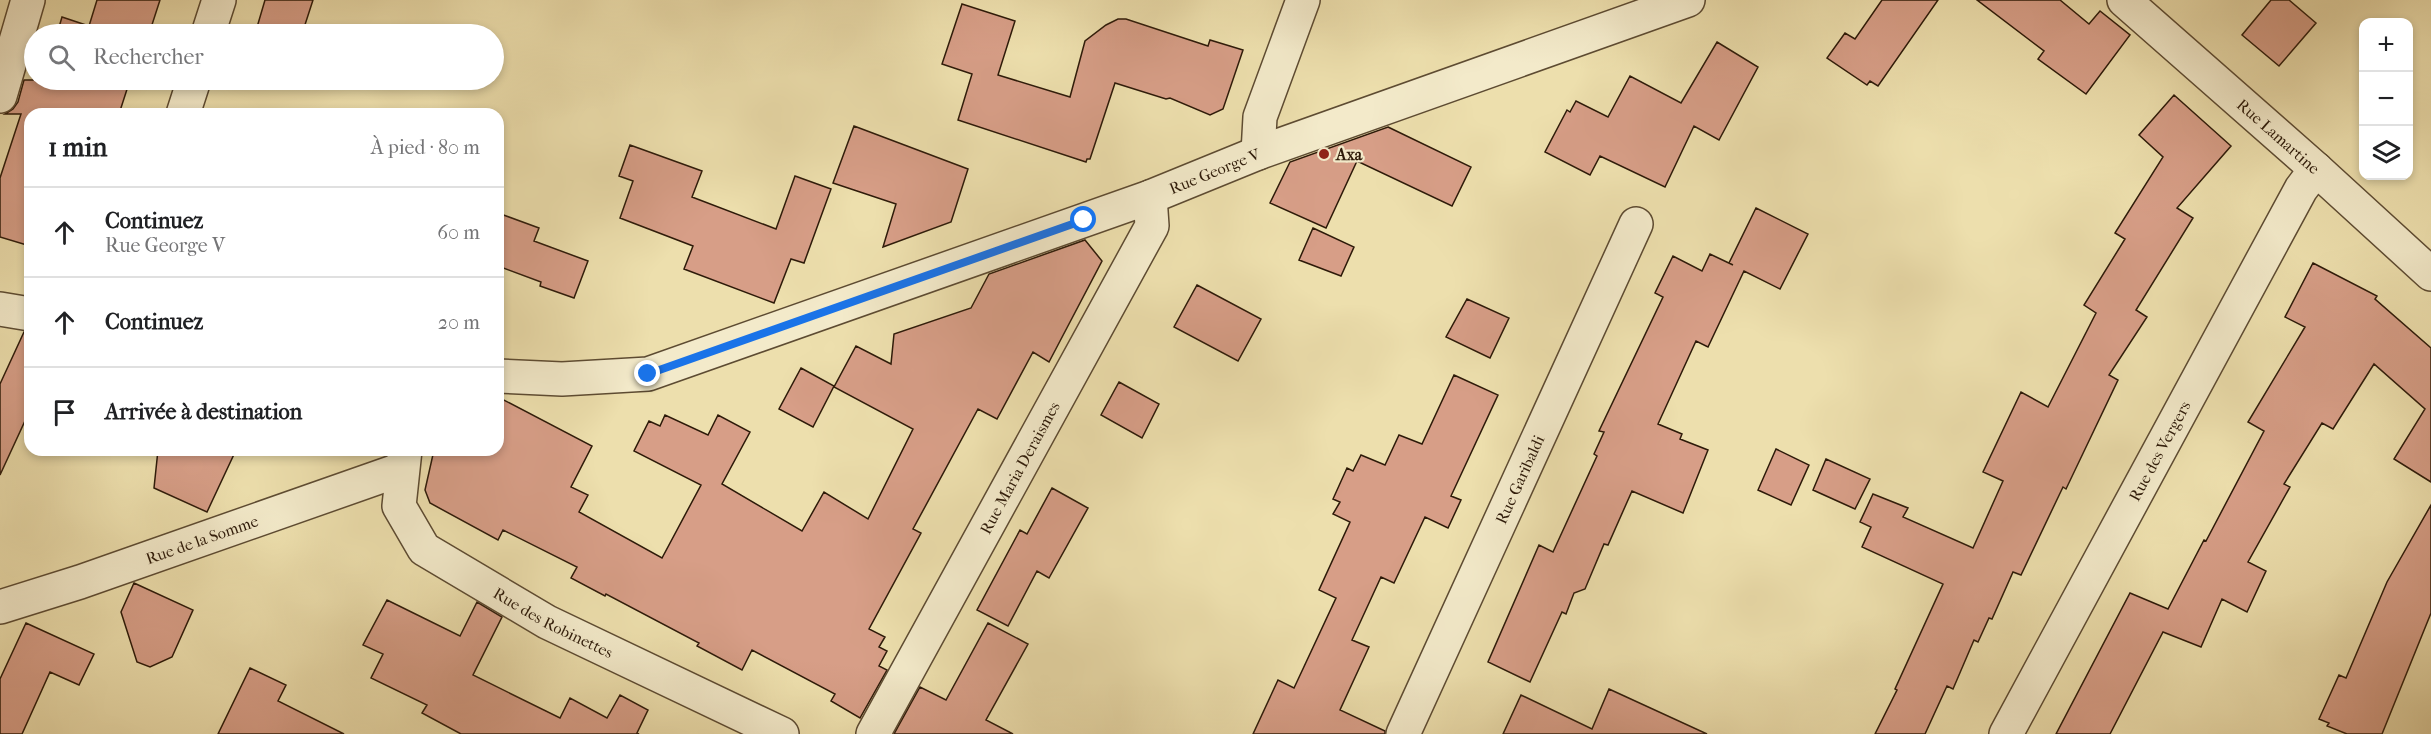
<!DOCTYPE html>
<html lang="fr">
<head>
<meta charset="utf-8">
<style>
  :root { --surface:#fff; --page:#f6f6f6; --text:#202124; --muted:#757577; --line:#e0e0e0 }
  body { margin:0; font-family:"IM FELL French Canon",serif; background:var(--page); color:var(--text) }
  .controls { position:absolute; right:18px; top:18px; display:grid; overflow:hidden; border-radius:12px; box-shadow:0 3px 9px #0003 }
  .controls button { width:54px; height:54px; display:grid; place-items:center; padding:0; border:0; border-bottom:2px solid var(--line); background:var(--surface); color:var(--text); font:30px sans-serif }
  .stop { position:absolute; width:18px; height:18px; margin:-14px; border:4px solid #1a73e8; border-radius:50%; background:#fff }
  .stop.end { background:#1a73e8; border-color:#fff; box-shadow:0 2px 6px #0008 }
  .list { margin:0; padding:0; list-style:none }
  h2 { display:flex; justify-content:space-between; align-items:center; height:78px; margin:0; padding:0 24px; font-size:26px }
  h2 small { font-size:20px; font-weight:400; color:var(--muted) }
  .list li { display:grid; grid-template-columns:39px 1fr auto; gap:18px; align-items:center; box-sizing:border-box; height:90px; padding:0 24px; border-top:2px solid var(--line) }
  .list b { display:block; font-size:22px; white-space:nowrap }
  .list p { margin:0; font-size:20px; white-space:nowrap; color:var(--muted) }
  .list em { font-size:20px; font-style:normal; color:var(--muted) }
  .icon { flex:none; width:33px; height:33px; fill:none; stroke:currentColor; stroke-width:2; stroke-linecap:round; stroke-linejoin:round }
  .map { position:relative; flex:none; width:2431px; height:734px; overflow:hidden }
  .search { position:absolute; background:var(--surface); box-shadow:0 3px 9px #0003; left:24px; top:24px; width:480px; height:66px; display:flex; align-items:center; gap:15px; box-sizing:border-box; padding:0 21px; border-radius:33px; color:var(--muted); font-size:22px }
  .panel { position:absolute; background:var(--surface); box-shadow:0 3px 9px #0003; left:24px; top:108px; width:480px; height:348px; border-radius:18px }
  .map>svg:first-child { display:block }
  .building { fill:#d79e87; stroke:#2d1a09; stroke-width:1.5 }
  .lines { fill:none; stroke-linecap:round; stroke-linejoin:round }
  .minor-casing { stroke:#5d4b32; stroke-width:36 }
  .minor { stroke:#f3eaca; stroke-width:33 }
  .route { stroke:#1a73e8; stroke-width:8 }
  .poi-dot { fill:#8f2418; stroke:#f3eaca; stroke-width:2 }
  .labels { text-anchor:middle; stroke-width:4.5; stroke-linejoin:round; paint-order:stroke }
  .street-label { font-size:16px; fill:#2d1a09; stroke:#f3eaca }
  .poi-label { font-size:16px; font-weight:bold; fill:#2d1a09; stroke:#f3eaca; text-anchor:start }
</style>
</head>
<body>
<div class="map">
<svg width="2431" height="734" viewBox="0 0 2431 734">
  <rect width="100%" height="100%" fill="#eddfad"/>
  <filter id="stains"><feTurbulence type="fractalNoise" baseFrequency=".00333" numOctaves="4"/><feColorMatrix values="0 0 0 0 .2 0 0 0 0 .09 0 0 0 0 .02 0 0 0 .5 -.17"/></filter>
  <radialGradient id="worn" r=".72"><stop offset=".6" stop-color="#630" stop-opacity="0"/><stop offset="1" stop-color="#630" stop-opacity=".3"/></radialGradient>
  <!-- building -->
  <path class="building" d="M 97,0 L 160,0 L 149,34 L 57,34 L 62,17 L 89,26 Z
    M 265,0 L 313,0 L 302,34 L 255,34 Z
    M 1882,0 L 1938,0 L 1878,86 L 1870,81 L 1867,85 L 1827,58 L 1845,33 L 1855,39 Z
    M 1977,0 L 2060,0 L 2089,24 L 2100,11 L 2130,35 L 2086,94 L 2038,59 L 2044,51 Z
    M 2271,0 L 2289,0 L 2316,23 L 2279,66 L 2242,35 Z
    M 962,4 L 1015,21 L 998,75 L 1070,97 L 1085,41 L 1106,25 L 1118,19 L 1126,19 L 1208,46 L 1210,40 L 1243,50 L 1223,109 L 1210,115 L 1170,98 L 1166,99 L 1115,83 L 1090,159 L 1087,159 L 1086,162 L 958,120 L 972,74 L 942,64 Z
    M 1717,42 L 1758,67 L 1719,140 L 1694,126 L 1665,187 L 1600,156 L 1590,175 L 1545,152 L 1567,110 L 1570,112 L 1576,101 L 1608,117 L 1630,76 L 1681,103 Z
    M 24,80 L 130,80 L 119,114 L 30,114 L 30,246 L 0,237 L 0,178 L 21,114 L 5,114 L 13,109 L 18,102 Z
    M 2174,95 L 2231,146 L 2177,208 L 2193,218 L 2136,310 L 2147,317 L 2109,375 L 2118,380 L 2066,489 L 2063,487 L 2021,575 L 2013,572 L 1992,619 L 1989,618 L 1978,642 L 1974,640 L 1953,689 L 1947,686 L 1925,734 L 1875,734 L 1897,690 L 1895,689 L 1943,584 L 1862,547 L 1871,527 L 1860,522 L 1873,494 L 1908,508 L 1903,517 L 1973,548 L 2003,481 L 1983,472 L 2021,392 L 2048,407 L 2096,313 L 2084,305 L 2125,239 L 2115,233 L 2163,157 L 2139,135 Z
    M 854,126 L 968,169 L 951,222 L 883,247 L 896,204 L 833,183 Z
    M 1388,127 L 1471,167 L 1452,206 L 1357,161 L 1326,228 L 1270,203 L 1290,162 Z
    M 630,145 L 702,171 L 692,197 L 776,229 L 795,176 L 831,189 L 804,263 L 791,259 L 774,303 L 684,269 L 693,246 L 620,218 L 633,181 L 619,176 Z
    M 1756,208 L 1808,234 L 1780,289 L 1744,271 L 1708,347 L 1696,341 L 1658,424 L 1682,434 L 1680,439 L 1708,450 L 1683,513 L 1632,491 L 1608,545 L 1604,544 L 1585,589 L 1574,593 L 1566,614 L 1562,612 L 1530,682 L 1488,662 L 1539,545 L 1553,552 L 1597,456 L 1594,454 L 1604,432 L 1599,431 L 1663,297 L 1655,293 L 1673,256 L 1702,271 L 1710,254 L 1733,265 L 1729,263 Z
    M 498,213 L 539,228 L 534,241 L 588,261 L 574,298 L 540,286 L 541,282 L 498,266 Z
    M 1313,228 L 1354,247 L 1341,276 L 1299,260 Z
    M 1085,240 L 1102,261 L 1049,362 L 1033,352 L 997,419 L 978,409 L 913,529 L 921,533 L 869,629 L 885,637 L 879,647 L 887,651 L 879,666 L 887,670 L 860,718 L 831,701 L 835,694 L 752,650 L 742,670 L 697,646 L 699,643 L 606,594 L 605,596 L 571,578 L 577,567 L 503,530 L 498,540 L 430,503 L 425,490 L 434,450 L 498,450 L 498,397 L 592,446 L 571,487 L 588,495 L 579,512 L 662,558 L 701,485 L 634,451 L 649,421 L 660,426 L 665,415 L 708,435 L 718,415 L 750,432 L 722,484 L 802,531 L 824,492 L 868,519 L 913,429 L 834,387 L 856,346 L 891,364 L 894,334 L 971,308 L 989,274 Z
    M 2313,263 L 2377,296 L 2375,299 L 2431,348 L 2431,482 L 2394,459 L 2425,409 L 2374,364 L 2333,429 L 2322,423 L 2284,484 L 2290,487 L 2248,562 L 2266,571 L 2247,612 L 2222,599 L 2201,647 L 2163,632 L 2110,734 L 2056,734 L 2130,593 L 2168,609 L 2204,540 L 2206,541 L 2264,431 L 2248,422 L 2305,327 L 2285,317 Z
    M 1197,285 L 1261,319 L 1238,361 L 1174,327 Z
    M 1467,299 L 1509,318 L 1490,358 L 1446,337 Z
    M 24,332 L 30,332 L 30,410 L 0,475 L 0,384 Z
    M 801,368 L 834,386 L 813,427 L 779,409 Z
    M 1454,375 L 1498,395 L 1451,496 L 1461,500 L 1448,528 L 1425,517 L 1394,583 L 1381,577 L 1352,640 L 1369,647 L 1340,710 L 1385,731 L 1385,734 L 1253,734 L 1278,680 L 1294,688 L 1336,598 L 1319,590 L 1350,522 L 1333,514 L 1340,502 L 1333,499 L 1347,468 L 1353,471 L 1361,455 L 1385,465 L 1399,435 L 1422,444 Z
    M 1119,382 L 1159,404 L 1142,438 L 1101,415 Z
    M 1776,449 L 1809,465 L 1791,505 L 1758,490 Z
    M 158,450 L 236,450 L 207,512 L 154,488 Z
    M 1826,459 L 1870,479 L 1855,509 L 1813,490 Z
    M 1052,488 L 1088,508 L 1049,578 L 1037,571 L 1008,626 L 977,610 L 1020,530 L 1027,534 Z
    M 2431,505 L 2431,613 L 2382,734 L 2347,734 L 2327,726 L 2329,723 L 2319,719 L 2339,675 L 2346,678 L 2387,582 Z
    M 134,583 L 193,610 L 172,657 L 150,667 L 137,662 L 121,612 Z
    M 387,600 L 460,636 L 477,602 L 502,617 L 473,675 L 560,718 L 570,698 L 607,718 L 620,695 L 648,710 L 637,733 L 639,734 L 461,734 L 422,713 L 427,705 L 371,678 L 383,654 L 363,645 Z
    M 26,623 L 94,654 L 79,685 L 50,672 L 22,734 L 0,734 L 0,679 Z
    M 988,623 L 1028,644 L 986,720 L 1013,734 L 894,734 L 920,687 L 946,700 Z
    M 250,668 L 286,685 L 278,701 L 344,734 L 218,734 Z
    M 1609,689 L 1707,734 L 1503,734 L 1521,695 L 1592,729 Z"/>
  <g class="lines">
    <!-- minor casing -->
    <g class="minor-casing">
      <g id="minor">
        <path id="s1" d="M 2124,0 L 2316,169 L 2431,274"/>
        <path d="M 208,34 L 219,0"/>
        <path d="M 0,96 L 28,0"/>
        <path d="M 183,114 L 194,80"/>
        <path d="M 1258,153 L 1260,117 L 1303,0"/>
        <path d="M 0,309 L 30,314"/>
        <path id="s2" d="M 498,376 L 562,379 L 648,374 L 1150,197 L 1258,153 L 1688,0"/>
        <path id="s3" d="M 405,450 L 399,506 L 424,549 L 547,622 L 782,734"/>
        <path id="s4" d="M 0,607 L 80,582 L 402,469"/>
        <path id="s5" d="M 873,734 L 1152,226 L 1150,197"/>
        <path id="s6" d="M 1403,734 L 1636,224"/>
        <path id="s7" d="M 2006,734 L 2301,189 L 2316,169"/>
      </g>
    </g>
    <!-- minor -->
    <use href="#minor" class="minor"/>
  </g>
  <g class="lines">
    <!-- route -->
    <path class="route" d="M 648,374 L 1084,220"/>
  </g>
  <!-- markers -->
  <circle class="poi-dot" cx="1324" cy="154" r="6"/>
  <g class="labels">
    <!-- street labels -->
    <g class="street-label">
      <text dy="6" stroke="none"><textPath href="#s1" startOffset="206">Rue Lamartine</textPath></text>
      <text dy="6" stroke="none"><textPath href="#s2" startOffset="752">Rue George V</textPath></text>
      <text dy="6" stroke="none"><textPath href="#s7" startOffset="322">Rue des Vergers</textPath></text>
      <text dy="6" stroke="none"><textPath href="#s5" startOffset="304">Rue Maria Deraismes</textPath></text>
      <text dy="6" stroke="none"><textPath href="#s6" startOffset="280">Rue Garibaldi</textPath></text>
      <text dy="6" stroke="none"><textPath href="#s4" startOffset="213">Rue de la Somme</textPath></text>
      <text dy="6" stroke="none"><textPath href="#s3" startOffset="255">Rue des Robinettes</textPath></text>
    </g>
    <!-- poi labels -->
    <g class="poi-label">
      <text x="1336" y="160">Axa</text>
    </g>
  </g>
  <rect width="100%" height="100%" filter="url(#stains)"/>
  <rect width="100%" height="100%" fill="url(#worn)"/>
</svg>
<div class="controls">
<button>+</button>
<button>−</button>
<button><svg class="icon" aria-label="layers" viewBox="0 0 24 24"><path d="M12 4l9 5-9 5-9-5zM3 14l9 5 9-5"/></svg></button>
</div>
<div class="stop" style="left:1084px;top:220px"></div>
<div class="stop end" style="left:648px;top:374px"></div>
<div class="search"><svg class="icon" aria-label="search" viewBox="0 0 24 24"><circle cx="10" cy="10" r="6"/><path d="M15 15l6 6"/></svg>Rechercher</div>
<section class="panel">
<h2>1 min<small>À pied · 80 m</small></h2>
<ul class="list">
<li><svg class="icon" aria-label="ahead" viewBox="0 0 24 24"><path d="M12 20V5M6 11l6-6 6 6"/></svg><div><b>Continuez</b><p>Rue George V</p></div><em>60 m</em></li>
<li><svg class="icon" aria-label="ahead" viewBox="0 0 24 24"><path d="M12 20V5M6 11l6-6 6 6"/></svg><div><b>Continuez</b></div><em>20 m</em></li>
<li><svg class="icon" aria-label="arrive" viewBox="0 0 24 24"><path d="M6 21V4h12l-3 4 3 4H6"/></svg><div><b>Arrivée à destination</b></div></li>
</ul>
</section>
</div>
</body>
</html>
